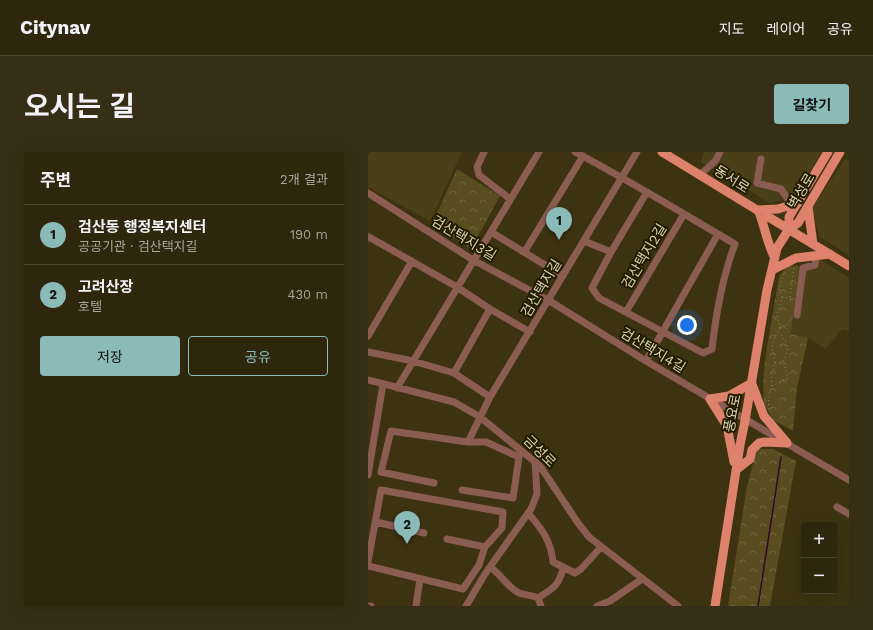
<!DOCTYPE html>
<html lang="ko">
<head>
<meta charset="utf-8">
<style>
  :root { --surface:#2e260d; --page:#362e16; --text:#f1f3f6; --muted:#a7a59d; --line:#49432e; --accent:#8bbbb9 }
  body { margin:0; font-family:"Work Sans","Noto Sans KR",sans-serif; background:var(--page); color:var(--text) }
  .controls { position:absolute; right:12px; bottom:12px; display:grid; overflow:hidden; border-radius:4px; box-shadow:0 4px 16px #0002 }
  .controls button { width:36px; height:36px; display:grid; place-items:center; padding:0; border:0; border-bottom:1px solid var(--line); background:var(--surface); color:var(--text); font:20px sans-serif }
  .you { position:absolute; left:319px; top:173px; width:14px; height:14px; margin:-10px; border:3px solid #fff; border-radius:50%; background:#1a73e8; box-shadow:0 0 0 6px #1a73e833 }
  .badge { display:grid; place-items:center; width:26px; height:26px; border-radius:50%; background:var(--accent); color:#111; font-size:13px; font-weight:700 }
  .pin { position:absolute; translate:-50% -33px; filter:drop-shadow(0 1px 2px #0008) }
  .pin::after { content:''; position:absolute; top:21px; width:14px; height:12px; background:inherit; clip-path:polygon(0 0,100% 0,50% 100%) }
  .list { margin:0; padding:0; list-style:none }
  h2 { display:flex; justify-content:space-between; align-items:center; height:52px; margin:0; padding:0 16px; font-size:17px }
  h2 small { font-size:13px; font-weight:400; color:var(--muted) }
  .list li { display:grid; grid-template-columns:26px 1fr auto; gap:12px; align-items:center; box-sizing:border-box; height:60px; padding:0 16px; border-top:1px solid var(--line) }
  .list b { display:block; font-size:15px; white-space:nowrap }
  .list p { margin:0; font-size:13px; white-space:nowrap; color:var(--muted) }
  .list em { font-size:13px; font-style:normal; color:var(--muted) }
  .actions { display:flex; gap:8px; padding:12px 16px }
  .actions a { flex:1; padding:9px 0; border:1px solid var(--accent); border-radius:4px; text-align:center; font-size:14px; color:var(--accent) }
  .actions .main { background:var(--accent); color:#111 }
  .map { position:relative; flex:none; width:481px; height:454px; overflow:hidden; border-radius:4px }
  header { display:flex; align-items:center; gap:24px; box-sizing:border-box; height:56px; padding:0 20px; background:var(--surface); border-bottom:1px solid var(--line) }
  header strong { font-size:19px }
  nav { display:flex; gap:22px; margin-inline-start:auto; font-size:14px }
  .intro { display:flex; align-items:center; justify-content:space-between; box-sizing:border-box; height:96px; padding:0 24px }
  h1 { margin:0; font-size:28px }
  .button { padding:10px 18px; border-radius:4px; background:var(--accent); color:#111; font-size:14px; font-weight:700 }
  main { display:flex; gap:24px; padding:0 24px }
  aside { flex:1; background:var(--surface); border-radius:4px; box-shadow:0 4px 16px #0002 }
  .map>svg:first-child { display:block }
  .built { fill:#4a3f18 }
  .forest { fill:url(#forest-crowns) }
  .lines { fill:none; stroke-linecap:round; stroke-linejoin:round }
  .stream { stroke:#31082b; stroke-width:1.5 }
  .path { stroke:#8e8564; stroke-width:1; stroke-dasharray:1 3; stroke-linecap:butt }
  .minor { stroke:#8b5d52; stroke-width:7 }
  .major { stroke:#df826c; stroke-width:9 }
  .labels { text-anchor:middle; stroke-width:4; stroke-linejoin:round; paint-order:stroke }
  .street-label { font-size:14px; fill:#dbd2b3; stroke:#221b01 }
</style>
</head>
<body>
<header>
<strong>Citynav</strong>
<nav><a>지도</a><a>레이어</a><a>공유</a></nav>
</header>
<div class="intro"><h1>오시는 길</h1><a class="button">길찾기</a></div>
<main>
<aside>
<h2>주변<small>2개 결과</small></h2>
<ul class="list">
<li><span class="badge">1</span><div><b>검산동 행정복지센터</b><p>공공기관 · 검산택지길</p></div><em>190 m</em></li>
<li><span class="badge">2</span><div><b>고려산장</b><p>호텔</p></div><em>430 m</em></li>
</ul>
<div class="actions"><a class="main">저장</a><a>공유</a></div>
</aside>
<div class="map">
<svg width="481" height="454" viewBox="0 0 481 454">
  <defs>
    <pattern id="forest-crowns" width="20" height="18" patternUnits="userSpaceOnUse"><rect width="20" height="18" fill="#594c1f"/><path d="M2 6a3 3 0 1 1 6 0M12 15a3 3 0 1 1 6 0" fill="none" stroke="#70653d"/></pattern>
  </defs>
  <rect width="100%" height="100%" fill="#3d3311"/>
  <!-- built -->
  <path class="built" d="M 0,0 L 94,0 L 62,69 L 0,35 Z
    M 336,0 L 454,0 L 426,46 L 402,51 L 333,10 Z
    M 477,7 L 481,9 L 481,103 L 452,85 L 443,58 Z
    M 453,108 L 481,126 L 481,179 L 474,177 L 458,197 L 440,186 L 423,182 L 431,114 Z"/>
  <!-- forest -->
  <path class="forest" d="M 89,17 L 132,44 L 103,97 L 64,72 Z
    M 420,113 L 431,114 L 423,182 L 440,186 L 429,236 L 425,279 L 405,268 L 396,251 L 395,230 L 398,201 L 411,125 Z
    M 389,297 L 405,297 L 428,309 L 402,454 L 360,454 L 379,334 Z"/>
  <g class="lines">
    <!-- stream -->
    <path class="stream" d="M 390,454 L 413,305"/>
    <!-- path -->
    <path class="path" d="M 414,145 L 422,146 L 425,149
      M 422,145 L 426,115
      M 412,176 L 419,173 L 423,167
      M 407,211 L 414,210
      M 404,234 L 419,227 L 419,220 L 414,210 C 423,197 420,192 411,180
      M 401,257 L 400,244 L 404,234 L 403,227 L 407,211 L 404,196 L 406,186 L 412,176 L 409,164 L 414,145 L 411,136 L 416,120"/>
    <!-- minor -->
    <path class="minor" d="M 116,0 L 109,15 L 111,23 L 142,47
      M 207,0 C 262,29 314,61 367,92 C 354,126 348,161 344,197 L 335,201 L 231,146 L 224,136 L 243,100 L 279,40
      M 393,7 L 389,31 L 413,37 L 424,53
      M 332,23 L 348,8 L 352,0
      M 0,41 L 105,108 L 180,148 L 278,209 L 481,328
      M 123,80 L 195,124
      M 0,86 L 1,85 L 89,135 L 122,157 L 162,180
      M 216,89 L 243,100
      M 157,99 L 215,4
      M 258,160 L 316,62
      M 429,163 L 435,116 L 447,113 L 448,105
      M 0,184 L 44,109
      M 0,200 L 45,209 L 86,221 L 122,245
      M 278,209 L 350,82
      M 86,221 L 122,157
      M 0,228 L 86,250 L 112,265 L 172,314 L 210,371 L 221,385 L 310,454
      M 29,236 L 171,0
      M 0,323 L 15,232
      M 66,331 L 13,320 L 23,279 L 100,290
      M 94,338 L 145,346 L 151,305 L 118,290 L 100,290 L 122,245 L 269,0
      M 469,355 L 481,362
      M 160,361 C 174,377 183,389 185,410 L 207,421 L 213,417 L 233,395
      M 8,370 L 56,381
      M 79,387 L 117,395
      M 0,410 L 13,338 L 135,360 L 134,376 L 117,395 L 111,413 L 95,437 L 0,414
      M 122,415 C 133,422 140,436 151,441 C 156,443 164,443 170,446
      M 0,454 L 3,454
      M 48,454 L 52,427
      M 98,454 L 117,422 L 163,357 L 169,342 L 167,309
      M 173,454 L 170,446 C 185,436 190,435 195,417
      M 229,454 L 242,449 L 274,427"/>
    <!-- major -->
    <path class="major" d="M 294,0 L 481,114
      M 440,55 L 445,92
      M 389,58 L 410,57 L 430,51
      M 391,60 C 397,75 399,92 407,106
      M 421,77 L 421,65 L 460,0
      M 404,118 L 428,106 L 462,102
      M 384,232 L 396,264 L 419,291
      M 366,310 L 359,274 L 342,247 L 361,244 L 384,231
      M 368,318 L 382,307 L 384,298 L 391,291 L 397,290 L 419,291
      M 347,454 L 372,293 L 377,269 L 399,138 L 409,96 L 421,77 L 430,71 L 472,0"/>
  </g>
  <g class="labels">
    <!-- street labels -->
    <g class="street-label">
      <text transform="translate(364 27) rotate(32)" y="5">동서로</text>
      <text transform="translate(433 39) rotate(-59)" y="5">벽성로</text>
      <text transform="translate(96 86) rotate(31)" y="5">검산택지3길</text>
      <text transform="translate(276 104) rotate(-59)" y="5">검산택지2길</text>
      <text transform="translate(173 136) rotate(-59)" y="5">검산택지길</text>
      <text transform="translate(285 198) rotate(31)" y="5">검산택지4길</text>
      <text transform="translate(364 261) rotate(-79)" y="5">풍요로</text>
      <text transform="translate(172 299) rotate(45)" y="5">금성로</text>
    </g>
  </g>
</svg>
<div class="controls">
<button>+</button>
<button>−</button>
</div>
<div class="you"></div>
<div class="pin badge" style="left:191px;top:88px">1</div>
<div class="pin badge" style="left:39px;top:392px">2</div>
</div>
</main>
</body>
</html>
